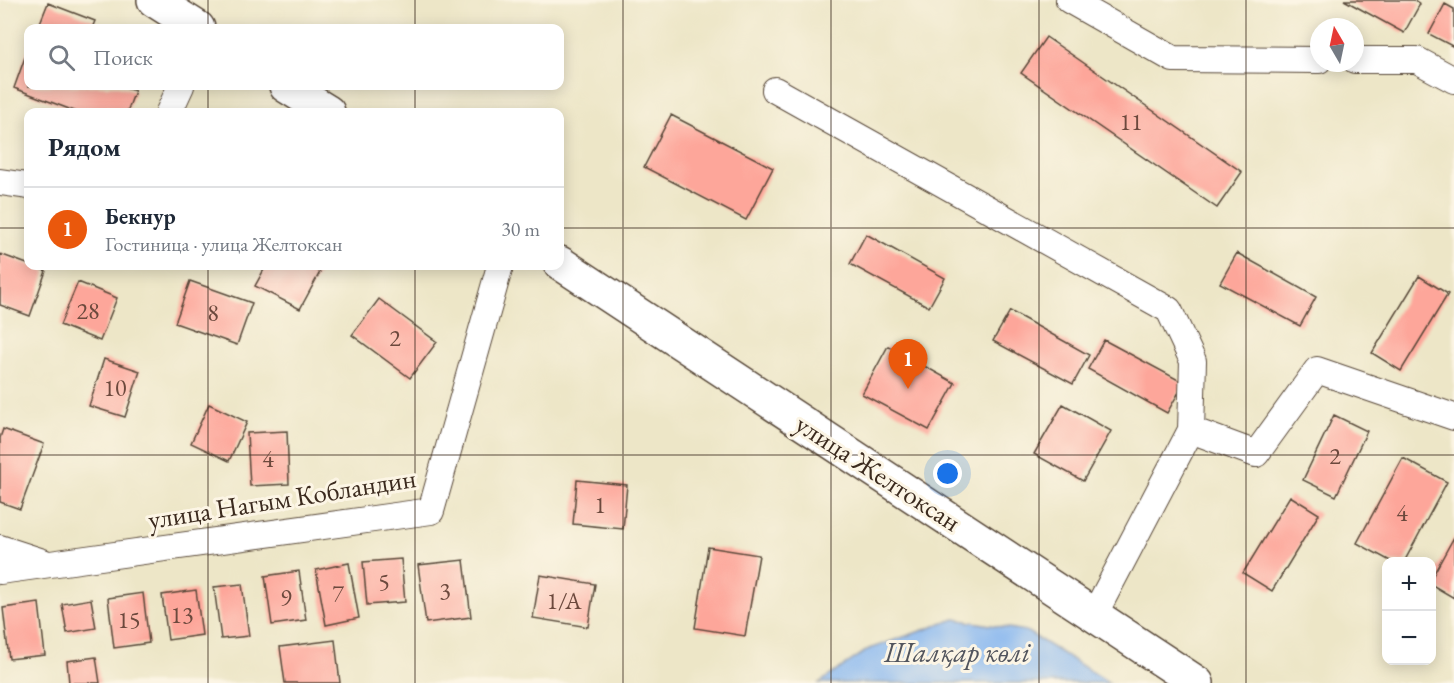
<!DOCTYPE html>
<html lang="ru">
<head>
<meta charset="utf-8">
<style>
  :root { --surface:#fff; --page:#f6f6f7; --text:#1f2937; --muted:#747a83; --line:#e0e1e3; --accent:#ea580c }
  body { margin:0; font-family:"EB Garamond",serif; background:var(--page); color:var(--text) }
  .controls { position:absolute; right:18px; bottom:18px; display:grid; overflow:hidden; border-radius:12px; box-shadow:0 3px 15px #0003 }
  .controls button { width:54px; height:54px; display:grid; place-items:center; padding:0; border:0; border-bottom:2px solid var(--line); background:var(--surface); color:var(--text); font:30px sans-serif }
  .compass { position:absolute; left:1310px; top:18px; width:54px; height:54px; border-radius:50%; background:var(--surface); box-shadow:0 3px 15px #0003; rotate:351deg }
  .you { position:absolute; left:948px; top:474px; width:21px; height:21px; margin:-15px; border:4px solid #fff; border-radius:50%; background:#1a73e8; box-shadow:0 0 0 9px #1a73e833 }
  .badge { display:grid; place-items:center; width:39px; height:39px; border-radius:50%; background:var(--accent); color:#fff; font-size:20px; font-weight:700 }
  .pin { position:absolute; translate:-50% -50px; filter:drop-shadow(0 2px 3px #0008) }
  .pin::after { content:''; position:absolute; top:32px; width:21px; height:18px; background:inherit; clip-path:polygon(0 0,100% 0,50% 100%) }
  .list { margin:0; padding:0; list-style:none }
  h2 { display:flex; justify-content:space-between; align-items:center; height:78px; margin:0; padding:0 24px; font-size:26px }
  h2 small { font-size:20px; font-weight:400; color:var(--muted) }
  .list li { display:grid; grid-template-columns:39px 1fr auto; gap:18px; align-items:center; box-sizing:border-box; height:84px; padding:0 24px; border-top:2px solid var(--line) }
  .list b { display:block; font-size:22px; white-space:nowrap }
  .list p { margin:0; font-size:20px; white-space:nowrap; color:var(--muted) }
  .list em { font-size:20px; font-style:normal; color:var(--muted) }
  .icon { flex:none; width:33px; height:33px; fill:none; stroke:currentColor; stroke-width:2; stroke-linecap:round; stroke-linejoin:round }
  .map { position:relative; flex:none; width:1454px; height:683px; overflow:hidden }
  .search { position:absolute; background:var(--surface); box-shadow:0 3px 15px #0003; left:24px; top:24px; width:540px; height:66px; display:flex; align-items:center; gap:15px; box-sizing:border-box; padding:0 21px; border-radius:12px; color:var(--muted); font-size:22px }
  .panel { position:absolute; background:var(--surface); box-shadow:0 3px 15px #0003; left:24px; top:108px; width:540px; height:162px; border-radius:12px }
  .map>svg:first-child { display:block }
  .water { fill:#84b5f0; stroke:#607087; stroke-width:1.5 }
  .building { fill:#fda69a }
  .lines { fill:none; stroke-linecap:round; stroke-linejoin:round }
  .minor-casing { stroke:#564637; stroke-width:28 }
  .major-casing { stroke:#564637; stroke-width:36 }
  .minor { stroke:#fff; stroke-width:26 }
  .major { stroke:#fff; stroke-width:33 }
  .grid { fill:none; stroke:#3b2a1e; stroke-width:1.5; stroke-opacity:0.55 }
  .labels { text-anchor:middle; stroke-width:6; stroke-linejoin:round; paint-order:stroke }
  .number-label { font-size:24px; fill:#6c493d }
  .street-label { font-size:27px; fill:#3b2a1e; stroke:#fcf5e5 }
  .water-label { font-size:28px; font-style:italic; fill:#51545d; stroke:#fcf5e5 }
</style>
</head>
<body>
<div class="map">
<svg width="1454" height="683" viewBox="0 0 1454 683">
  <rect width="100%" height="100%" fill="#fcf5e5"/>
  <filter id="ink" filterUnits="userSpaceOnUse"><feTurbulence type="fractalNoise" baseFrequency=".0167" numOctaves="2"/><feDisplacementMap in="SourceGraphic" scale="12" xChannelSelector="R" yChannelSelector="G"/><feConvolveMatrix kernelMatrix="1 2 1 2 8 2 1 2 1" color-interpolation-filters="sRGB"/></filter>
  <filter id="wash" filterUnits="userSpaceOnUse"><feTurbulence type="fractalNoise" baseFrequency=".008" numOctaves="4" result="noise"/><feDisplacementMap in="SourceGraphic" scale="24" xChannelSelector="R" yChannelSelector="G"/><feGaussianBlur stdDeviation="1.35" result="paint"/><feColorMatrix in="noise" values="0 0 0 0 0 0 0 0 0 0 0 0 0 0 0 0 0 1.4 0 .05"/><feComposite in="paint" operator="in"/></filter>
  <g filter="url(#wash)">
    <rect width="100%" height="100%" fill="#ede6c7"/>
    <!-- water -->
    <path class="water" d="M 955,619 L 1026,631 L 1110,683 L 819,683 L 869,649 Z"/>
    <g id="blocks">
      <!-- building -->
      <path class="building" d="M 1344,0 L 1414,0 L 1420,4 L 1404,33 Z
        M 48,3 L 95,21 L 92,28 L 38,28 Z
        M 1445,4 L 1454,9 L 1454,47 L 1429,34 Z
        M 1046,37 L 1242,172 L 1217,208 L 1021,73 Z
        M 28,49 L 28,86 L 119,86 L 135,91 L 127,112 L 77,112 L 14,88 Z
        M 671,115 L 773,168 L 746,220 L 644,167 Z
        M 866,234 L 945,278 L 929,307 L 850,264 Z
        M 1237,253 L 1316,297 L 1300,326 L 1220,283 Z
        M 0,254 L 46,271 L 30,316 L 0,305 Z
        M 266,266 L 307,266 L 320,272 L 300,309 L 255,286 Z
        M 1419,276 L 1448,294 L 1401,371 L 1372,353 Z
        M 190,281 L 252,303 L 237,345 L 175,323 Z
        M 78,282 L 117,298 L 100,341 L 60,325 Z
        M 379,299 L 437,342 L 410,378 L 352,335 Z
        M 1010,311 L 1089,355 L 1073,384 L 993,341 Z
        M 1104,340 L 1184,383 L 1167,413 L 1088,369 Z
        M 888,346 L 955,383 L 929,430 L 862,394 Z
        M 104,359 L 140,371 L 125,417 L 89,406 Z
        M 209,404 L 247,422 L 229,461 L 191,443 Z
        M 1063,404 L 1111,431 L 1083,481 L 1034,454 Z
        M 1334,415 L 1367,431 L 1336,496 L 1303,480 Z
        M 3,429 L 44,444 L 20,509 L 0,502 L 0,438 Z
        M 287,431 L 289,484 L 250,486 L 247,433 Z
        M 1403,458 L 1447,482 L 1404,562 L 1392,562 L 1357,543 Z
        M 577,480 L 627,485 L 623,529 L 573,524 Z
        M 1290,496 L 1319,514 L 1272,591 L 1243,573 Z
        M 1454,537 L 1454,598 L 1432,585 L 1432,577 Z
        M 708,547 L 759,555 L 745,636 L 695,628 Z
        M 401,559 L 405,602 L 367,605 L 363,562 Z
        M 464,560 L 471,617 L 426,623 L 418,565 Z
        M 349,563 L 359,618 L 326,625 L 316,570 Z
        M 299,571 L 306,620 L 272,625 L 265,576 Z
        M 540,575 L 595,584 L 588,627 L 533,618 Z
        M 242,584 L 249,636 L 221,639 L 214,587 Z
        M 196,590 L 202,635 L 168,640 L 162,595 Z
        M 143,593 L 149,643 L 114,648 L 108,598 Z
        M 91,599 L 96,628 L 67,633 L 62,604 Z
        M 39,603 L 45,655 L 9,659 L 3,608 Z
        M 335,640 L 340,683 L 285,683 L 280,647 Z
        M 96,657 L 100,683 L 69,683 L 67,661 Z"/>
    </g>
  </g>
  <g filter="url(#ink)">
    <use href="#blocks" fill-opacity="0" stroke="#564637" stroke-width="1.5"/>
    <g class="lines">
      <!-- minor casing -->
      <g class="minor-casing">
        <path id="minor" d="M 1069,0 L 1173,59 L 1319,60
          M 1355,60 L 1417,60 L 1454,80
          M 775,90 L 1169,310 L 1193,361 L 1191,430 L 1094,615
          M 169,112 L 181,86
          M 0,182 L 28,186
          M 1191,430 L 1256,454 L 1317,370 L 1454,417
          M 0,548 L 43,562
          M 0,571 L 431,511 L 500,266"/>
      </g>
      <!-- major casing -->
      <g class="major-casing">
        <path id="major" d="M 154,0 L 198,28
          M 286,86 L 328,112
          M 560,263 L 1197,683"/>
      </g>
      <!-- minor -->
      <use href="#minor" class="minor"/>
      <!-- major -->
      <use href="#major" class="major"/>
    </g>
  </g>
  <!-- grid -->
  <path class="grid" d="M 208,0 L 208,28M 415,0 L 415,28M 623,0 L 623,683M 831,0 L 831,683M 1039,0 L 1039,683M 1246,0 L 1246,683M 208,86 L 208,112M 415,86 L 415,112M 0,228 L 28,228M 560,228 L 1454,228M 208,266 L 208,683M 415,266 L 415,683M 0,455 L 1454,455"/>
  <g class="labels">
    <!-- number labels -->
    <g class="number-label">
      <text x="1131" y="130">11</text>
      <text x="88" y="319">28</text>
      <text x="213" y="321">8</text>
      <text x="395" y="346">2</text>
      <text x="115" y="396">10</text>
      <text x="1335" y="464">2</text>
      <text x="268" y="467">4</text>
      <text x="600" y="513">1</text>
      <text x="1402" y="521">4</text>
      <text x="384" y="590">5</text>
      <text x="445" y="599">3</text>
      <text x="338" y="602">7</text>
      <text x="286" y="606">9</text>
      <text x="564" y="609">1/А</text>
      <text x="182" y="623">13</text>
      <text x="129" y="628">15</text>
    </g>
    <!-- street labels -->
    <g class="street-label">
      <text transform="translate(878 473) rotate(33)" y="9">улица Желтоксан</text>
      <text transform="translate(282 499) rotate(-9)" y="9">улица Нагым Кобландин</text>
    </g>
    <!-- water labels -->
    <g class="water-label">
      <text x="957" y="662">Шалқар көлі</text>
    </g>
  </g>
</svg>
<div class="controls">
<button>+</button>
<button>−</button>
</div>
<svg class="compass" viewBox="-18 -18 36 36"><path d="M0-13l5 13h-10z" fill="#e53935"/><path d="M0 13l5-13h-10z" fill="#747a83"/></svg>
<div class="you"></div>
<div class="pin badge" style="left:908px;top:389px">1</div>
<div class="search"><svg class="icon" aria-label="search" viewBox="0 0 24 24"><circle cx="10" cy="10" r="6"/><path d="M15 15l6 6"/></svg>Поиск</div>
<section class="panel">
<h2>Рядом<small></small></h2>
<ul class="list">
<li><span class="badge">1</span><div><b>Бекнур</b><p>Гостиница · улица Желтоксан</p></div><em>30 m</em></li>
</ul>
</section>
</div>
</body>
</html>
